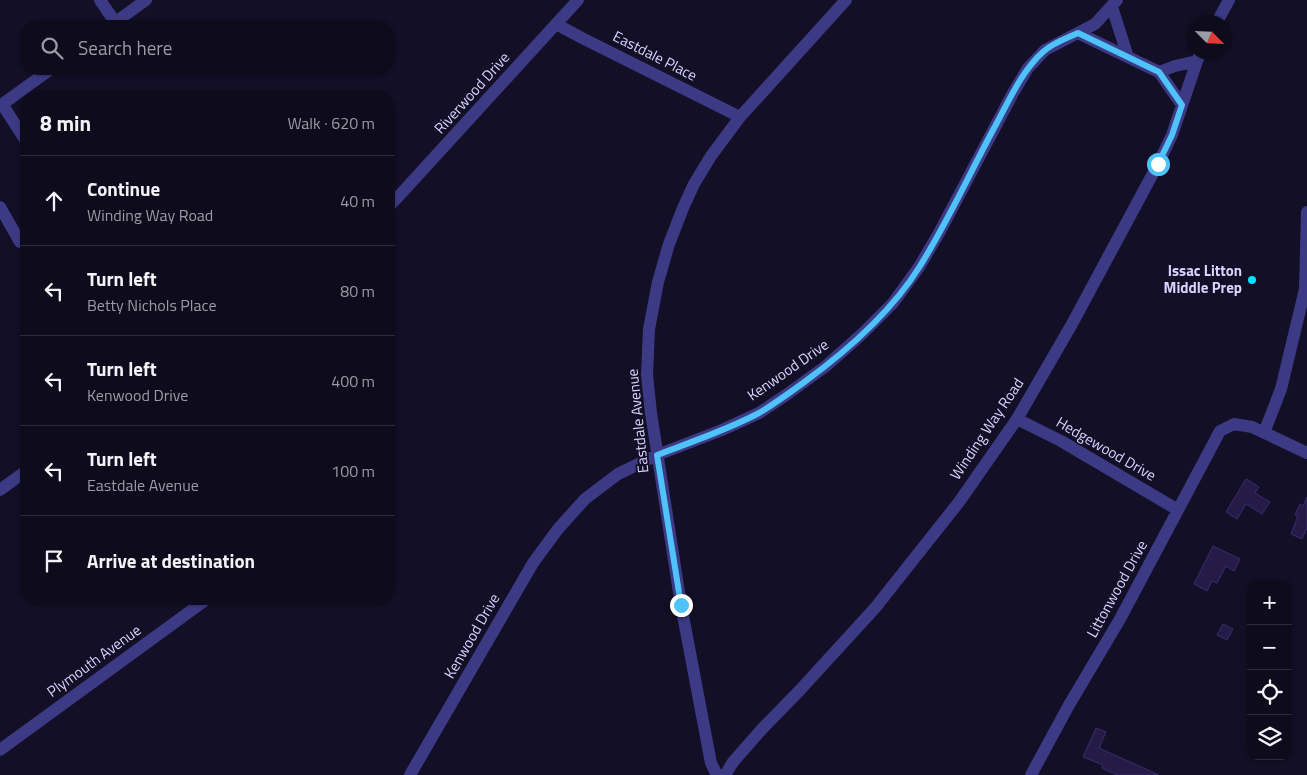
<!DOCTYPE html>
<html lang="en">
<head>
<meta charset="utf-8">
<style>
  :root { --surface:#0e0b1c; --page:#171425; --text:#f1f3f6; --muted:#9b9ba3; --line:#2e2b3b }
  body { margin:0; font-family:"Titillium Web",sans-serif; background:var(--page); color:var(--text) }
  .controls { position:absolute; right:15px; bottom:15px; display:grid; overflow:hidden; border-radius:10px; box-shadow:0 1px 4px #0004 }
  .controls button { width:45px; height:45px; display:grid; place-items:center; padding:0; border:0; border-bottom:1px solid var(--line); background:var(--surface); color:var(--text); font:25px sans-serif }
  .compass { position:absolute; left:1187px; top:15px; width:45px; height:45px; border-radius:50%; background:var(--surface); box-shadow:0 1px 4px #0004; rotate:114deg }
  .stop { position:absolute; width:15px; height:15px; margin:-11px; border:4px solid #4fc3f7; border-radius:50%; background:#fff }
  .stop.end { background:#4fc3f7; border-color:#fff; box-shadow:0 1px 5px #0008 }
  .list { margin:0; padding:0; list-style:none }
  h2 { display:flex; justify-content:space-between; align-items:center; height:65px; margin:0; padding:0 20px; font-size:21px }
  h2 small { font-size:16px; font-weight:400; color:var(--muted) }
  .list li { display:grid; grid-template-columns:32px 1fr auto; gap:15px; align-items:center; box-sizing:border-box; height:90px; padding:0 20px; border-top:1px solid var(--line) }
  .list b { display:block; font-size:19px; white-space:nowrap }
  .list p { margin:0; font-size:16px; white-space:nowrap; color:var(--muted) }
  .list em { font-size:16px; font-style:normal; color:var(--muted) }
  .icon { flex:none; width:28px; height:28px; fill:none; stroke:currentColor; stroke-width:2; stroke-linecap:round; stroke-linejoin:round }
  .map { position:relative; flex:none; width:1307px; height:775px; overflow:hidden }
  .search { position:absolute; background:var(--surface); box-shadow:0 1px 4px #0004; left:20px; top:20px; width:375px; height:55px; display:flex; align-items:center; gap:12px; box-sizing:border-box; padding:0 18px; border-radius:20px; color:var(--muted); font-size:19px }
  .panel { position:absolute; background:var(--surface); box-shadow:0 1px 4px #0004; left:20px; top:90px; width:375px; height:515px; border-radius:20px }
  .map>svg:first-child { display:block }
  .building { fill:#241b47; stroke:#3b2d73 }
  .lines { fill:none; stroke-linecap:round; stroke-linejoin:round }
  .minor { stroke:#3d3a85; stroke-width:12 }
  .route { stroke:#4fc3f7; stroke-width:6 }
  .poi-dot { fill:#00e5ff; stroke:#130f26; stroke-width:2 }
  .labels { text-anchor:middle; stroke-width:4; stroke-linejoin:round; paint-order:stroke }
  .street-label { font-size:15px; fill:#d9d4ff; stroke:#130f26 }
  .poi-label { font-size:15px; font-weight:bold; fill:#d9d4ff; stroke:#130f26; text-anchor:end }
</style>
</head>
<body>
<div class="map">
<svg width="1307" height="775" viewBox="0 0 1307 775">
  <rect width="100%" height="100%" fill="#130f26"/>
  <!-- building -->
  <path class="building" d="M 1246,479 L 1259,487 L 1255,493 L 1270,502 L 1262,514 L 1246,504 L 1237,519 L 1226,512 Z
    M 1307,497 L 1307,528 L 1302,539 L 1291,534 L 1298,516 L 1295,515 L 1300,504 L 1303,506 Z
    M 1213,546 L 1240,559 L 1234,571 L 1226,566 L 1217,583 L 1212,581 L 1207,591 L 1194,584 Z
    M 1223,624 L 1233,629 L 1227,640 L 1217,635 Z
    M 1096,728 L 1106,732 L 1099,748 L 1159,775 L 1117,775 L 1102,768 L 1103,765 L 1083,757 Z"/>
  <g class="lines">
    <!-- minor -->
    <path class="minor" d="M 100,0 L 115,22
      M 1112,7 L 1128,57
      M 1217,22 L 1229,0
      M 556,24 L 582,38 L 740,117
      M 110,26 L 146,0
      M 1078,33 L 1159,72 L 1175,66 L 1197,61
      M 1159,72 L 1182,105
      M 2,104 L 26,141
      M 0,106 L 51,69
      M 389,206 L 398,197 L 578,0
      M 0,207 L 20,242
      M 1305,289 L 1307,212
      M 1017,419 L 1061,441 L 1178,510
      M 1264,433 L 1281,389 L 1305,289 L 1307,289
      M 0,490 L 26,471
      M 0,750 L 207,599
      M 410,775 L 533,563 L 558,529 L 585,499 L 618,474 L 657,455 L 722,430 L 759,413 L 786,395 L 826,366 L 862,334 L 893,303 L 919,267 L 939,233 L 1013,93 L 1028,68 L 1045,50 L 1095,24 L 1117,0
      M 717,775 L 711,763 L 681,605 L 651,413 L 647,375 L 649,329 L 658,282 L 669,244 L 683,208 L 694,184 L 711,156 L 740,117 L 846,0
      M 725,775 L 733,762 L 762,729 L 800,690 L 875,608 L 959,502 L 1017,419 L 1072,324 L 1158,164 L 1172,135 L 1197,61 L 1201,52
      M 1031,775 L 1069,705 L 1120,619 L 1220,431 L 1234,424 L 1252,427 L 1307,453"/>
  </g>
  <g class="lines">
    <!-- route -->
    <path class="route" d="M 681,605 L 657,455 C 691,442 727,430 759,413 C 774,404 788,394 803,383 C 847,351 891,313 920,266 C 947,223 969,175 993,130 C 1008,103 1021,71 1044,51 C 1053,43 1067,38 1078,33 L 1159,72 L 1182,105 L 1172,135 L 1158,164"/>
  </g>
  <!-- markers -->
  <circle class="poi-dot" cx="1252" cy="280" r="5"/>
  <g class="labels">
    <!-- street labels -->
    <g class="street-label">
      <text transform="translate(655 56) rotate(27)" y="5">Eastdale Place</text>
      <text transform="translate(472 93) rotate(-48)" y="5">Riverwood Drive</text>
      <text transform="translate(788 370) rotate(-35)" y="5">Kenwood Drive</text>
      <text transform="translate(638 421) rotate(-96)" y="5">Eastdale Avenue</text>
      <text transform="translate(987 429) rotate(-56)" y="5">Winding Way Road</text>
      <text transform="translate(1106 449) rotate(30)" y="5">Hedgewood Drive</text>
      <text transform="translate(1117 589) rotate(-61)" y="5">Littonwood Drive</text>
      <text transform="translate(472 636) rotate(-60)" y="5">Kenwood Drive</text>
      <text transform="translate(94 661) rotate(-36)" y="5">Plymouth Avenue</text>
    </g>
    <!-- poi labels -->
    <g class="poi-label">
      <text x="1242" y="276">Issac Litton<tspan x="1242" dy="17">Middle Prep</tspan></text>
    </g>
  </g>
</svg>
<div class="controls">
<button>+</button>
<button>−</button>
<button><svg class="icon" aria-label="locate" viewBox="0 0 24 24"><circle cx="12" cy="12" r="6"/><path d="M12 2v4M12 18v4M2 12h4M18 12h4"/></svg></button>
<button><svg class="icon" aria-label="layers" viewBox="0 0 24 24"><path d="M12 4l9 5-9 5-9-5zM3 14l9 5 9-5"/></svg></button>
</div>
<svg class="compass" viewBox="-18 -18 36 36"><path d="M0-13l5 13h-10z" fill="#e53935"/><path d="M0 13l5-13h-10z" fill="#9b9ba3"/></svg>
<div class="stop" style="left:1158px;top:164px"></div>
<div class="stop end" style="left:681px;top:605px"></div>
<div class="search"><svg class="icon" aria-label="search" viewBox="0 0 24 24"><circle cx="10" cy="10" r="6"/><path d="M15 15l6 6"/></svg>Search here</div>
<section class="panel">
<h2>8 min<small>Walk · 620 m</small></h2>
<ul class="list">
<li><svg class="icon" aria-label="ahead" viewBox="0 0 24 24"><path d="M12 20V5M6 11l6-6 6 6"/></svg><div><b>Continue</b><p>Winding Way Road</p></div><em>40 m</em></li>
<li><svg class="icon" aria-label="left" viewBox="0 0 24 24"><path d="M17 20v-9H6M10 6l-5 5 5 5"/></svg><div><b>Turn left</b><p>Betty Nichols Place</p></div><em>80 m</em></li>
<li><svg class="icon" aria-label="left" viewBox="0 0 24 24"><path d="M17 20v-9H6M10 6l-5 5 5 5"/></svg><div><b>Turn left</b><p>Kenwood Drive</p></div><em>400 m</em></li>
<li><svg class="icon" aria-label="left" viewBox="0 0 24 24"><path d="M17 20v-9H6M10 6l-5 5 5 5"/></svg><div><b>Turn left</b><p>Eastdale Avenue</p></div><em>100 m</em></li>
<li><svg class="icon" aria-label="arrive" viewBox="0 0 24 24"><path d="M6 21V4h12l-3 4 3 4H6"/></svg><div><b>Arrive at destination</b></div></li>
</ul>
</section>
</div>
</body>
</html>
